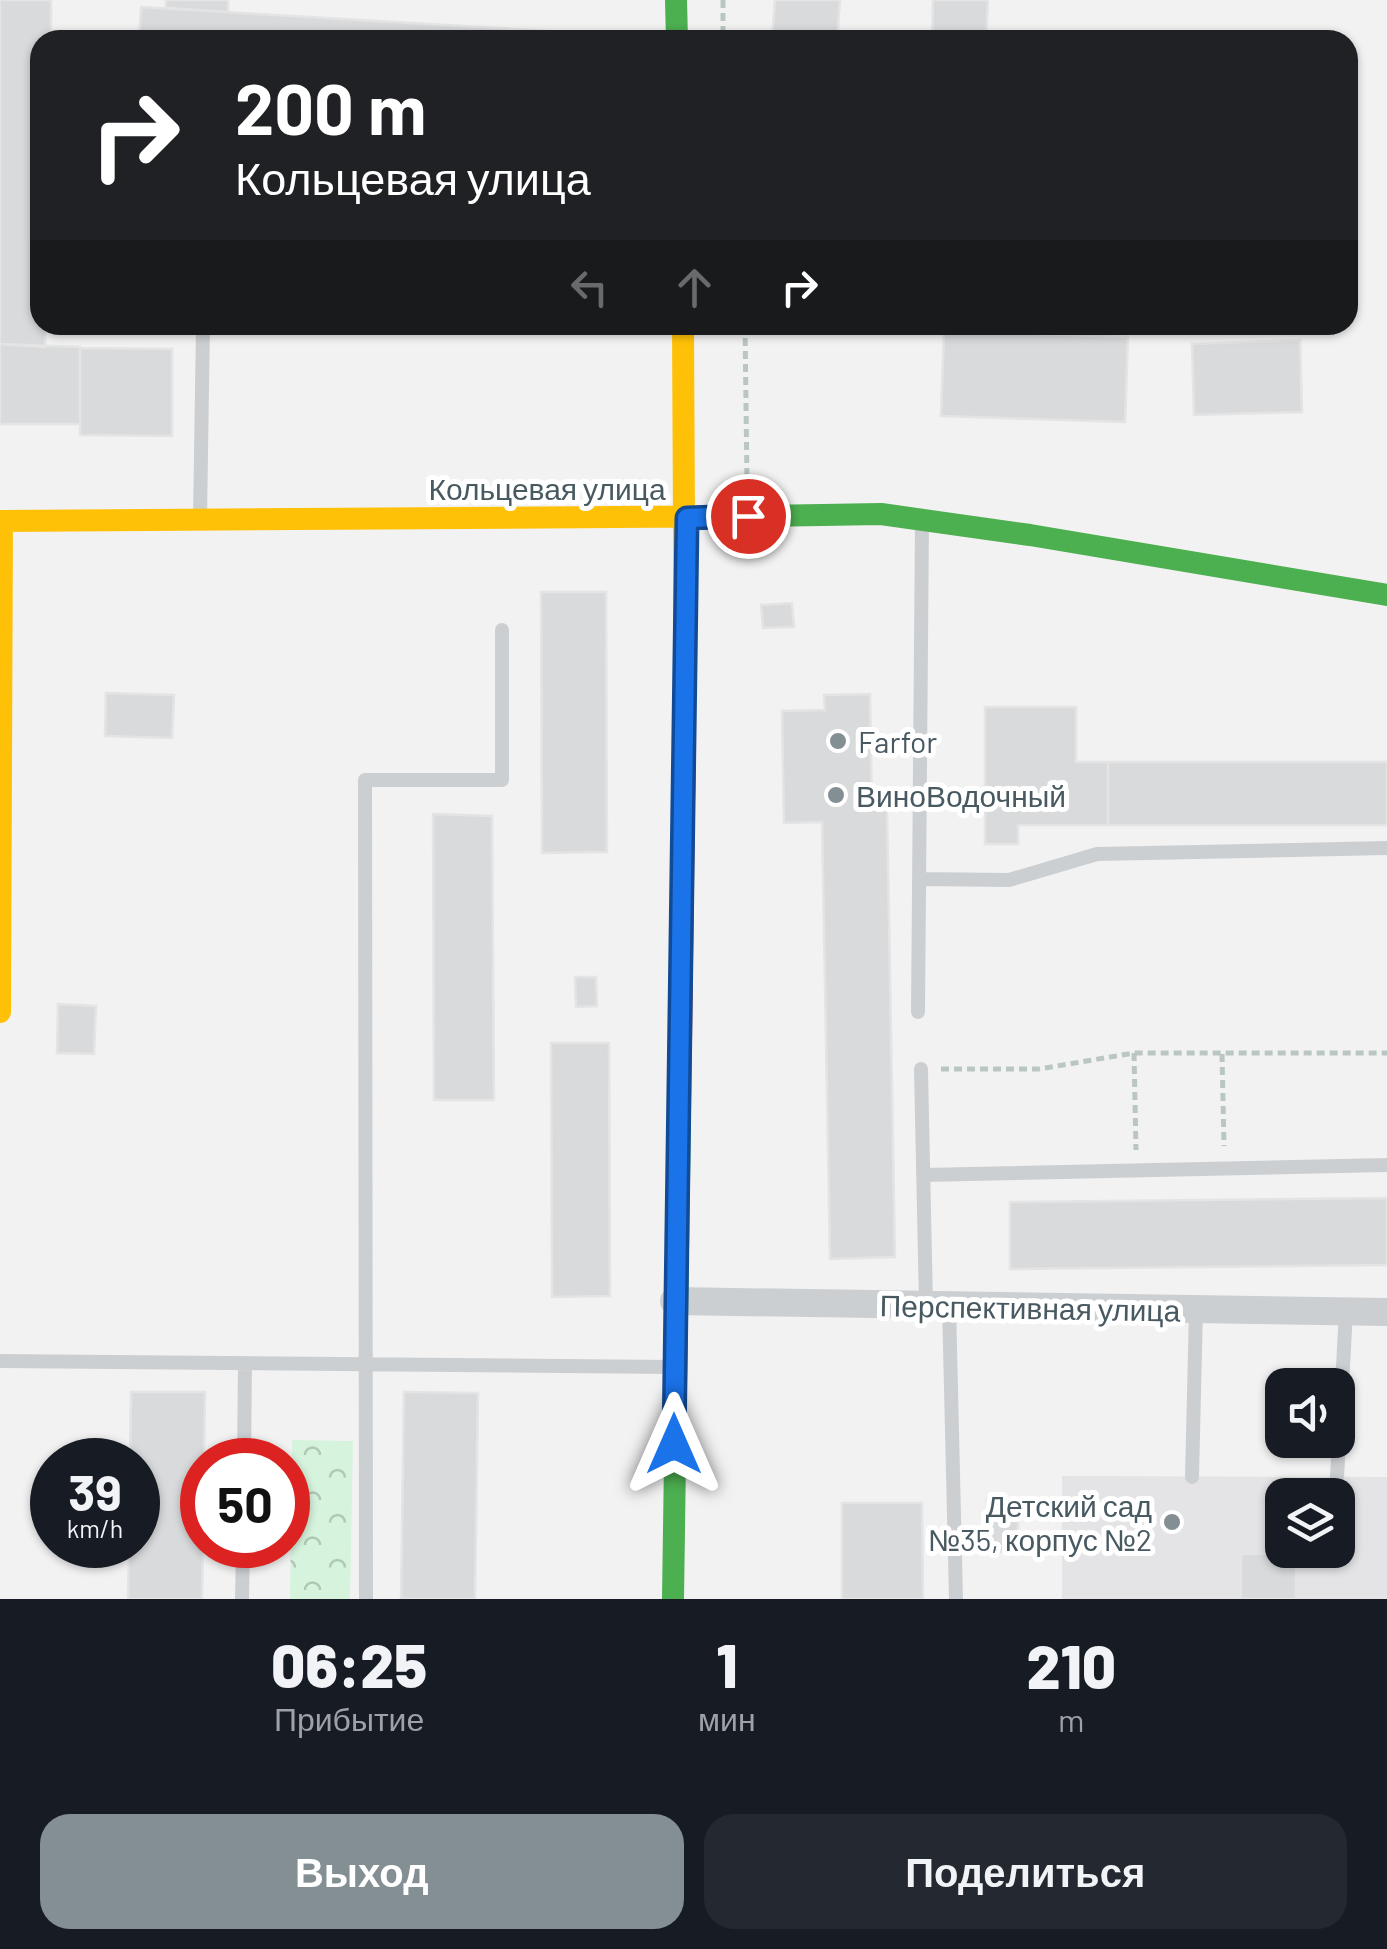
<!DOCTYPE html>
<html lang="ru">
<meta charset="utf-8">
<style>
:root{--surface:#171b24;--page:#242831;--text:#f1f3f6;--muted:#9ea1a6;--accent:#848f94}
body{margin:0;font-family:Barlow,sans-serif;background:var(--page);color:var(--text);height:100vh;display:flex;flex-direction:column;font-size:38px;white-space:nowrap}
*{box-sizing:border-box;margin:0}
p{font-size:32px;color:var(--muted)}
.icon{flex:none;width:55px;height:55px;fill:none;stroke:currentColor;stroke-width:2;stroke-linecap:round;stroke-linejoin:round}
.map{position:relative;height:1599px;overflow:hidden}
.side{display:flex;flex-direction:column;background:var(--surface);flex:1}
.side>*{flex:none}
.hud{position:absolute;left:30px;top:30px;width:1328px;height:305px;border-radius:30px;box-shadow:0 2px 8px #0004;background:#202124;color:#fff;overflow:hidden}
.fabs{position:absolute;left:1265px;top:1368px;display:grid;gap:20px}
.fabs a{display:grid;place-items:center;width:90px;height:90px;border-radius:20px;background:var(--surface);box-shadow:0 2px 8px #0004;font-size:50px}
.speed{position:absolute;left:30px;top:1438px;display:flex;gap:20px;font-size:50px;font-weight:700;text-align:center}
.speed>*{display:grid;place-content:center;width:130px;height:130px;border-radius:50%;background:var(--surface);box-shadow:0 2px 8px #0004;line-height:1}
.speed small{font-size:25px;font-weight:400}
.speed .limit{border:15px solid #d22;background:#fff;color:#111}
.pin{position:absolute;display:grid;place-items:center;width:85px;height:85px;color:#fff;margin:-42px;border:5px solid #fff;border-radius:50%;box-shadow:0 2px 10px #0007}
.me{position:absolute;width:110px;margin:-55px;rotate:0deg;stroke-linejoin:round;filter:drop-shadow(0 0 8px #0008)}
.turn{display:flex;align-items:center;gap:35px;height:210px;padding:0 40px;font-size:45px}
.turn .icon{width:130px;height:130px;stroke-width:2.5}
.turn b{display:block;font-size:70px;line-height:85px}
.lanes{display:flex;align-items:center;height:95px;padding:0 40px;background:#0003;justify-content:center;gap:50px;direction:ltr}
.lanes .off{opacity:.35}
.eta{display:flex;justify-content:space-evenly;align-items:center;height:170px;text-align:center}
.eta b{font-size:60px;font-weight:800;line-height:70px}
.cta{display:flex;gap:20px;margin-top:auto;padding:20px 40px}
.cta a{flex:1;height:115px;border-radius:30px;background:var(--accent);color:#fff;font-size:40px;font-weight:800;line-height:115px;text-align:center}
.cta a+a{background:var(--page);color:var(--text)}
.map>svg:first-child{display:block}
.education{fill:#e4e3e5;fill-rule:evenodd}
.forest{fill:url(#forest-crowns)}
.building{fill:#d9dadb;stroke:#e4e4e5;stroke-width:2.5}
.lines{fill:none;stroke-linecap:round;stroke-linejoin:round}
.path{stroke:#bac7c1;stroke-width:5;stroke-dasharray:8 5;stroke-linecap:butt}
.lane{stroke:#cccfd2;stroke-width:14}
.street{stroke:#cccfd2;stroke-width:28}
.fast{stroke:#4caf50;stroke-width:22}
.slow{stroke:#ffc107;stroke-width:22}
.jam{stroke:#c62828;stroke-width:22}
.route-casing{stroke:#114b97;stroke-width:25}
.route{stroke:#1a73e8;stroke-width:18}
.poi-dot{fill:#848f94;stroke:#fff;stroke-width:4}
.labels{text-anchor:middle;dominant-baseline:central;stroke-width:10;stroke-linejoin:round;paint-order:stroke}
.street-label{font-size:30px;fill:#485961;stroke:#fff}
.poi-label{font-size:30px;fill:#485961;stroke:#fff;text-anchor:start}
</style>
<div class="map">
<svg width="1387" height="1599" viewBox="0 0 1387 1599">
<defs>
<pattern id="forest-crowns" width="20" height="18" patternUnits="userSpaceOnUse" patternTransform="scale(2.5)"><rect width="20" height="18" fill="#d6f3dd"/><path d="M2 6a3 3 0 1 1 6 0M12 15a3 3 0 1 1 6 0" fill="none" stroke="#b0c8b7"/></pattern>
</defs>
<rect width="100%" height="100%" fill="#f3f2f2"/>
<path class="education" d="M1062,1476L1387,1477V1599H1062ZM1282,1495H1338V1550H1282Z"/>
<path class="forest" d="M292,1440L353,1441L350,1599H290Z"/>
<path class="building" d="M0,0H51V40H40V325H46L45,347L0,344Z
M166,0H228V12L166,8Z
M775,0H840L837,40H772Z
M933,0H988L986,40H932Z
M141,7L548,31V40H139Z
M944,331L1128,337L1125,422L941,416Z
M1300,340L1302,412L1194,415L1192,344Z
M0,344L80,347V424H0Z
M80,348L172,349V436L80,435Z
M541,592H606L607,852L542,853Z
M792,603L794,627L763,628L761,605Z
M106,693L174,695L172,738L105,736Z
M870,694L872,810L887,809L895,1257L830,1259L822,822L784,823L782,711L825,710L824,695Z
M985,707H1076V762H1108V825H1018V844H985Z
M1108,762H1387V825H1108Z
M433,814L492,816L494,1100H434Z
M575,977H596L597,1006L576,1007Z
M58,1004L96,1006L94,1054L57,1053Z
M551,1043H609L610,1296L552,1297Z
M1387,1198V1265L1010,1269V1202Z
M131,1392H205L202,1599H128L129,1545H138V1460H130Z
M404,1392L478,1393L475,1599H401Z
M987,1499H1018V1552H987Z
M842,1503H922L923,1599H842Z
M1241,1554H1296V1599H1241Z"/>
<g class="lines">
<path class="path" d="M723,0V40
M745,325L747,482
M1134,1053L1136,1150
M1222,1054L1224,1146
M941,1069H1039L1134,1053H1387"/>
<path class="lane" d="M200,519L203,325
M919,879L1009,880L1097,854L1387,848
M918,1012L922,522
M921,1069L926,1305
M923,1175L1387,1165
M949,1305L956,1599
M0,1361L673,1367
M244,1460L245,1363
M1192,1477L1196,1309
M1337,1477L1346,1311
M242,1599L243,1545
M366,1599L365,780H502V630"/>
<path class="street" d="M674,1301L1387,1312"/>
<path class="fast" d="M676,0L677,40
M760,516L881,514L1030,535L1387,595
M673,1599L681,1041"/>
<path class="slow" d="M683,325L685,724
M0,521L760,516
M0,1012L2,521"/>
<path class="jam" d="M681,1041L685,724"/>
</g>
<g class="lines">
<g class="route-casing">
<path id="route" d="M674,1444L687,518L748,516"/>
</g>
<use href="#route" class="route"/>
</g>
<g class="poi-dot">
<circle cx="838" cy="741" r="10"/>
<circle cx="836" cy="795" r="10"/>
<circle cx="1172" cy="1522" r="10"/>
</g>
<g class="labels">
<g class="street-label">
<text x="547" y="488">Кольцевая улица</text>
<text transform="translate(1030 1307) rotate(1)">Перспективная улица</text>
</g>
<g class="poi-label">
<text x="858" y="741">Farfor</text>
<text x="856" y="795">ВиноВодочный</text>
<text x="1152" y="1505" text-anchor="end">Детский сад<tspan x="1152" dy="34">№35, корпус №2</tspan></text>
</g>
</g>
</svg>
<div class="fabs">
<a><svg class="icon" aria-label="sound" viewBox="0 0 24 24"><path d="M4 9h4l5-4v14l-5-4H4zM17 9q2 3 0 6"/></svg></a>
<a><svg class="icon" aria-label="layers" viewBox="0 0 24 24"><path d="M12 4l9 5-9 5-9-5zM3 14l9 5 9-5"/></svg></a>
</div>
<div class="speed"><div>39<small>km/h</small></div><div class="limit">50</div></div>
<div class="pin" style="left:748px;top:516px;background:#d93025"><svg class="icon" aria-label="arrive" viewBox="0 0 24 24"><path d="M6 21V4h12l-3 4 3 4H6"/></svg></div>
<svg class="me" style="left:674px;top:1444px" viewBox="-20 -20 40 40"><path d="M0-17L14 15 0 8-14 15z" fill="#1a73e8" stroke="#fff" stroke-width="4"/></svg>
<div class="hud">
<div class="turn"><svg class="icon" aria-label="right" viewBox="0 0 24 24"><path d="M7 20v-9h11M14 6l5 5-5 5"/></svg><div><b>200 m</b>Кольцевая улица</div></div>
<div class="lanes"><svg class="icon off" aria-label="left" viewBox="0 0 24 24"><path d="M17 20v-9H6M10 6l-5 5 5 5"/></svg><svg class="icon off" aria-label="ahead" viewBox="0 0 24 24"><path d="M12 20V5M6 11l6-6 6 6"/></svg><svg class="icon" aria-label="right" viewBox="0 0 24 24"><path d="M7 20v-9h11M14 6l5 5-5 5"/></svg></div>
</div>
</div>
<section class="side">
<div class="eta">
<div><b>06:25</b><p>Прибытие</p></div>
<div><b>1</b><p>мин</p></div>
<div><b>210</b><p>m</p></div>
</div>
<div class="cta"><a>Выход</a><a>Поделиться</a></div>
</section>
